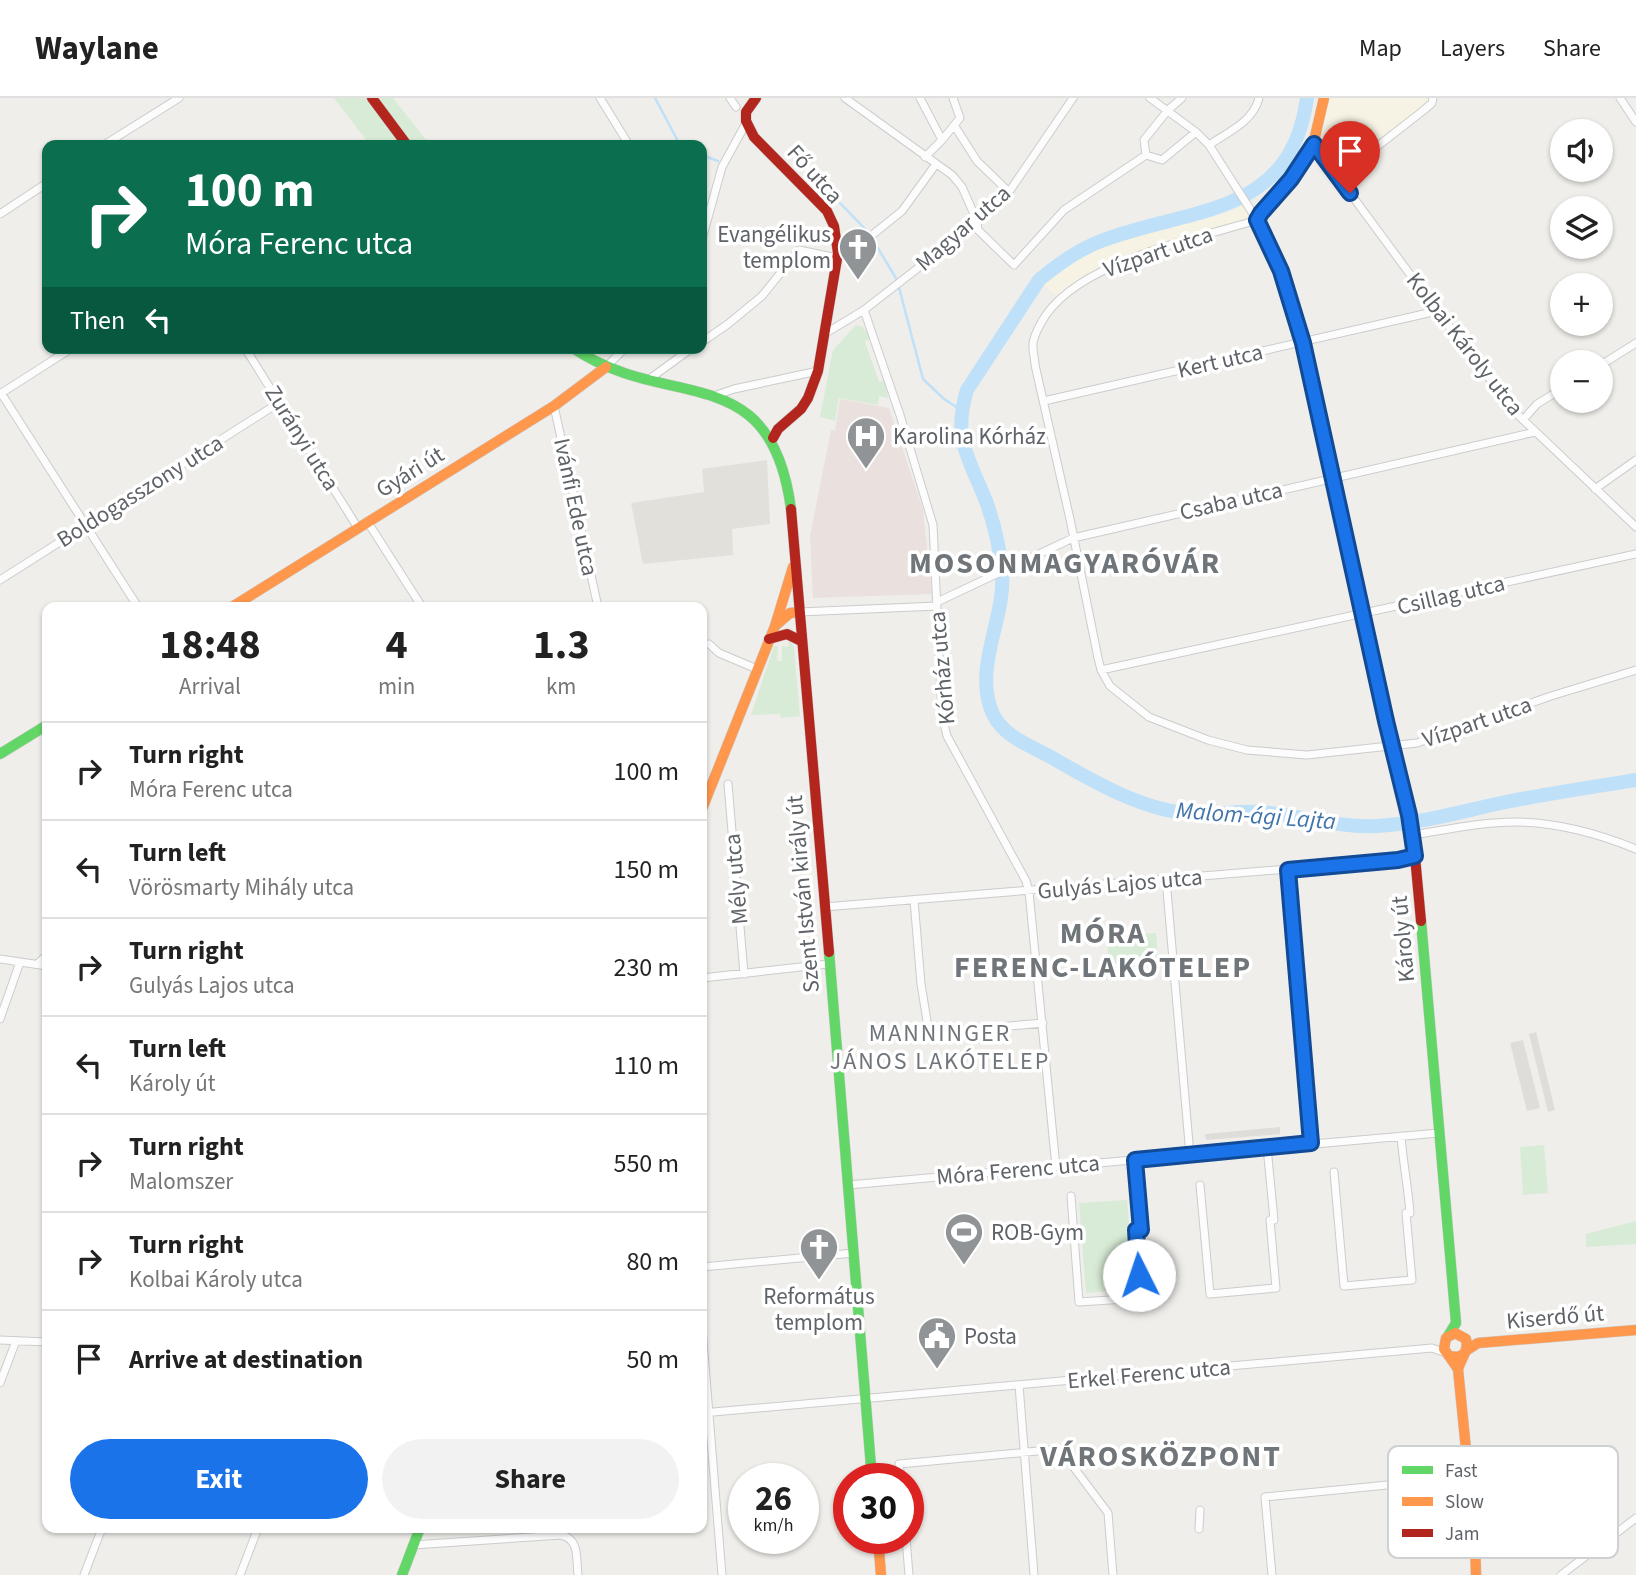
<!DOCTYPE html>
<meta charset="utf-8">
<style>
:root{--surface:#fff;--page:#f2f2f2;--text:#222;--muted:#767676;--line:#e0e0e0;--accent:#1a73e8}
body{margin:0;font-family:"Source Sans 3",sans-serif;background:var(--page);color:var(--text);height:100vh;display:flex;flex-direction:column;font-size:26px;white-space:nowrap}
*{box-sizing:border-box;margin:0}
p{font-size:23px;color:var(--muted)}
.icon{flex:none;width:38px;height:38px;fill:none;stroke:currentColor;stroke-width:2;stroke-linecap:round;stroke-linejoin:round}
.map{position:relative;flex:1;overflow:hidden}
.side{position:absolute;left:42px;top:504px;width:665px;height:931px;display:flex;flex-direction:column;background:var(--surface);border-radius:14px;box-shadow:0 2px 5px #0004}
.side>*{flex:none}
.hud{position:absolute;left:42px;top:42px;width:665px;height:214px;border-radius:14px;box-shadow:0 2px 5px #0004;background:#0b6e4f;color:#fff;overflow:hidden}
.fabs{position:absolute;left:1550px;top:21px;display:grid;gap:14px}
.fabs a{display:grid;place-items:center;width:63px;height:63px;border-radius:50%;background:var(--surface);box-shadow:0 2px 5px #0004;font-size:35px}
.speed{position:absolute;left:728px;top:1365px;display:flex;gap:14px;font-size:35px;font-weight:700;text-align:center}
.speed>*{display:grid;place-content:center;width:91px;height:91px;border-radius:50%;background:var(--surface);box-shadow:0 2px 5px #0004;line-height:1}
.speed small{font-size:18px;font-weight:400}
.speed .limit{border:10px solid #d22;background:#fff;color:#111}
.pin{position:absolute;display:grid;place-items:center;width:60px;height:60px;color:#fff;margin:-72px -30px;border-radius:50% 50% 50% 0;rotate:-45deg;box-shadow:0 0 7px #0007}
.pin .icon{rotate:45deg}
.me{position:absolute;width:77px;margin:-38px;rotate:356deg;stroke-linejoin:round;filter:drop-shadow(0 0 5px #0008)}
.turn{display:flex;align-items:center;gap:24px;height:147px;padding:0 28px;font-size:32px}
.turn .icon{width:91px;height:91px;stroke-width:2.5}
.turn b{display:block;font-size:49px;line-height:60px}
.then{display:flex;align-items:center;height:66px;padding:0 28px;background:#0003;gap:14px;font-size:26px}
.eta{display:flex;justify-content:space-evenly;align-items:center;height:119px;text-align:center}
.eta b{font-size:42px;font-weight:700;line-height:49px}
.cta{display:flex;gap:14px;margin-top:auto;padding:14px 28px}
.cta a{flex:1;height:80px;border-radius:42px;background:var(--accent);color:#fff;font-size:28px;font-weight:700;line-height:80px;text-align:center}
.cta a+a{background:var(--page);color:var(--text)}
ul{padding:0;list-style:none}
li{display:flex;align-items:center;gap:21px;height:98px;padding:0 28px;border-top:2px solid var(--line)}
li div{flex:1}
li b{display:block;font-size:26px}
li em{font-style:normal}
header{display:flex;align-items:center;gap:42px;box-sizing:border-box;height:98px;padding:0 35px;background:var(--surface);border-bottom:2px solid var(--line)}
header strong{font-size:33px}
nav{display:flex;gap:38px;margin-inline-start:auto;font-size:24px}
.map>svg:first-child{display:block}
.commercial{fill:#f7f3e4}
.industrial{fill:#dfddda}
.education{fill:#e2e0da}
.medical{fill:#eae0de}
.green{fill:#d8ebd6}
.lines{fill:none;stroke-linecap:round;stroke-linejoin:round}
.stream{stroke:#bfe0f9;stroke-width:2.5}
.river{stroke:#bfe0f9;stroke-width:14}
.street-casing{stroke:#cbcccc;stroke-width:9}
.fast-casing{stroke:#cacacb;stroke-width:11}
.slow-casing{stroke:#cacacb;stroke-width:11}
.jam-casing{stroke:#cacacb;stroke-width:11}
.street{stroke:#fdfcfc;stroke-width:7}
.fast{stroke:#63d668;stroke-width:10}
.slow{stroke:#ff974d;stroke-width:10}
.jam{stroke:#b3261e;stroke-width:10}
.route-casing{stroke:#114b97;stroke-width:18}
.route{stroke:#1a73e8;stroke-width:12}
.labels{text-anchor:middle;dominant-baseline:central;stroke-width:7;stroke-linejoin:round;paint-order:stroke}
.street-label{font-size:23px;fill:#5f6368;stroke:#fff}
.poi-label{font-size:23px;fill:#5f6368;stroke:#fff;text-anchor:start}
.water-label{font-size:24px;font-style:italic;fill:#4174aa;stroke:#fff}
.neighbourhood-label{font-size:24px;letter-spacing:2px;fill:#70757a;stroke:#fff}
.district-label{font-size:30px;font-weight:bold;letter-spacing:2px;fill:#70757a;stroke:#fff}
.key{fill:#fff;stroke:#cfd0d2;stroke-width:2}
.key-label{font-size:19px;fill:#5f6368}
</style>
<header>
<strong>Waylane</strong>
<nav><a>Map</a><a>Layers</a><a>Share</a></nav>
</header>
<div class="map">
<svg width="1636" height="1477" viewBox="0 0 1636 1477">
<rect width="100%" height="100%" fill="#efeeea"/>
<path class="commercial" d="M1324,0H1433L1432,5L1338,79L1314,46Z
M1244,108L1250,120L1112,163L1084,179L1058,199L1043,185L1095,149L1151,132L1223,116Z"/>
<path class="industrial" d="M1536,934L1555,1012L1548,1014L1529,936Z
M1523,942L1540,1010L1527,1013L1510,945Z
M1280,1029V1036L1206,1042L1205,1036Z"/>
<path class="education" d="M767,362L770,426L732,431L733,457L643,466L631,405L704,394L702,371Z"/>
<path class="medical" d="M840,301L889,310L923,412L932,496L813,500L810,438L831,332H835Z"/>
<path class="green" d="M334,0H393L430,47H370Z
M856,227L863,229L870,240L865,244L879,284L885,283L888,300L879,298L878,307L839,300L835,323L820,319L833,252Z
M788,540L794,549L800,618L781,620L780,616L751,617L774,548H778L777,563H782V548L789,549Z
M1156,835L1158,862L1109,866L1107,839Z
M1544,1047L1548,1095L1523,1097L1520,1049Z
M1127,1102L1134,1191L1086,1195L1079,1105Z
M1636,1123V1146L1586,1149V1136Z"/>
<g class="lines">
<path class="stream" d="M655,0L680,47
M702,57L718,63
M840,105L869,135L897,182L923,281L944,301L961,312"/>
<path class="river" d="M1307,0C1291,120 1190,109 1101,143C1077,152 1058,166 1039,182L967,292C952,341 969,360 986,403C994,425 1000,451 1002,475C1006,520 972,571 993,616C1004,640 1034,649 1056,662C1098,686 1143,712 1192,716C1215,718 1238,712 1261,714C1299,717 1338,730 1376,728C1418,726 1459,714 1501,705C1545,696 1591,689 1636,682"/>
<g class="street-casing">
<path id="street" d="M600,0L629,47
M730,0L736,9
M845,0L952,77L962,89L977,123L978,132L1014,167L1064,112L1146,57L1162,62L1196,34
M920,0L942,42
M1150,0L1196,34L1209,47L1257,122C1196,141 1073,164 1041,225C1037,232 1032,242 1033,250C1033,256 1035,261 1035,267L1070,421L1098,560L1101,572L1110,588L1149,619L1208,642L1247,652L1307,657L1417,645L1551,598L1636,572
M1620,0L1636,24
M954,27L977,63L1009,94
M1314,46L1437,213L1518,317L1636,429
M104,47L179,0
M1209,47C1228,34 1253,24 1259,0
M1146,57L1144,42L1168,12L1182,0
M925,59L942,42L960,20L953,0
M1338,79L1424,12L1432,5L1433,0
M0,116L47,85
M702,141L722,69L745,27
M864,212L900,317L933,427L942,618L947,638L1026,783L1029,794L1056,1069
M826,235L864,212L981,121L1009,94L1073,0
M702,244L728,226L762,198L799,152L837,160L846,158L902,113L936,66
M245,250L358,430
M1601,267L1636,245
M606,269L625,250
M648,282L692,250
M1,295L138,509
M0,296L72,250
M714,298L734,291L818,273
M1044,303L1437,213
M554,308L598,509
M1523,322L1537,306L1563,290
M1595,391L1636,362
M367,423L422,509
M0,482L280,304
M937,504L1073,440L1535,334
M799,514L937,508
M709,546L719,555L757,571
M1101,572L1636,456
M728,686L744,876
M1413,737C1446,732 1481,724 1515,724C1557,724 1597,735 1636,751
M1288,772L1311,1045
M1166,781L1190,1057
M914,802L921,886L929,935L1043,925
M824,809L1398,762L1415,758
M0,861L47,868
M37,866L47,857
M702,880L828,866
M0,921L20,864
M1334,1074L1344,1188L1412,1182L1406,1115H1410C1408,1088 1403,1065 1401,1038
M848,1087L1439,1035
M1200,1087L1210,1196L1276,1190L1270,1122H1274L1267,1049
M1071,1098L1079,1204L1141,1200L1136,1132H1141L1135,1062
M702,1169L854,1155
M702,1230L722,1477
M0,1242L47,1244
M0,1285L16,1243
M1019,1287L1034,1477
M702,1315L1432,1250L1446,1255
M901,1381L899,1366L1060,1351L1108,1415L1113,1477
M1199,1431L1200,1412
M906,1440L909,1477
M413,1447L561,1437C580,1441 576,1461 578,1477
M84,1477L102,1430
M240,1477L258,1430
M1272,1477L1265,1399L1469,1379
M1561,1477L1636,1420"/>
</g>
<g class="fast-casing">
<path id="fast" d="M573,250C669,315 771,258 791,411
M0,656L47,627
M1421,823L1456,1225L1448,1238
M829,854L872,1381
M402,1477L420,1430"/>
</g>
<g class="slow-casing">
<path id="slow" d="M1324,0L1312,51L1257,122L1281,173L1303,245L1349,449
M232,509L554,308L606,269
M775,528L793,469
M702,711L775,528L790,515L799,514
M1467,1252L1478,1245L1636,1232
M1449,1258L1458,1271L1475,1442L1476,1477
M1458,1271C1461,1261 1469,1252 1466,1241L1455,1235L1446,1240L1444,1251L1449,1258L1458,1259L1465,1255
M878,1440L881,1477"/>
</g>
<g class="jam-casing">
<path id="jam" d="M372,0L407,47
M756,0L746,14V23L754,39L827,113L834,128L838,155L818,273L808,300L801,311L778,331L773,340
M791,411L829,854
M1349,449L1413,737L1421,823
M769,541L787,536L801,543"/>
</g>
<use href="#street" class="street"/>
<use href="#fast" class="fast"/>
<use href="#slow" class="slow"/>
<use href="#jam" class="jam"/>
</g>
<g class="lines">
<g class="route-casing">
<path id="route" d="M1139,1177L1136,1132H1141L1135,1062L1311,1045L1288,772L1398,762L1415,758L1409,717L1386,623L1303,245L1281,173L1257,122L1261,115L1291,81L1314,46L1350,95"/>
</g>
<use href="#route" class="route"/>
</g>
<defs>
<g id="church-pin" transform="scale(2.0125)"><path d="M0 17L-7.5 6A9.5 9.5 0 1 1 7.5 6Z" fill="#919496" stroke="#fff"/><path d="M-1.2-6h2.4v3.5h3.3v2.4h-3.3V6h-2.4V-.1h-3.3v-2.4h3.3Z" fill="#fff"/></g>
<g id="hospital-pin" transform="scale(2.0125)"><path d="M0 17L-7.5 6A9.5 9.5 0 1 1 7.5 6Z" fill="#919496" stroke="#fff"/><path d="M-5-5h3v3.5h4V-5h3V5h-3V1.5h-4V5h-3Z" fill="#fff"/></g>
<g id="stadium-pin" transform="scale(2.0125)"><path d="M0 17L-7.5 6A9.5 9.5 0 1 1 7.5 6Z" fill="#919496" stroke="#fff"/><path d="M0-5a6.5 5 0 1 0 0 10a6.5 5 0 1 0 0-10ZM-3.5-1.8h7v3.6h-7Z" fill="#fff"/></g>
<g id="civic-pin" transform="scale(2.0125)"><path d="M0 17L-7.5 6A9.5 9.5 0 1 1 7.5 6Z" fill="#919496" stroke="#fff"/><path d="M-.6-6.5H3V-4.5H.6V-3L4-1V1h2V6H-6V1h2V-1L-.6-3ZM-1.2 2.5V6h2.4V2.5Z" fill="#fff"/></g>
</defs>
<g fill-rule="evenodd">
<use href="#church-pin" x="858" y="149"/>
<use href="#hospital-pin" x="866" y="338"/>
<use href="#stadium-pin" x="964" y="1134"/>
<use href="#church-pin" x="819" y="1149"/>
<use href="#civic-pin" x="937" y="1238"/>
</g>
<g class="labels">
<g class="street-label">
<text transform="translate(815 76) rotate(48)">Fő utca</text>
<text transform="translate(963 130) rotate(-41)">Magyar utca</text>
<text transform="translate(1158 154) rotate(-19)">Vízpart utca</text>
<text transform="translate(1465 246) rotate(52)">Kolbai Károly utca</text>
<text transform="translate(1220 263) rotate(-13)">Kert utca</text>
<text transform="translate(302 340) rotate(58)">Zurányi utca</text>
<text transform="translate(410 374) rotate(-32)">Gyári út</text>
<text transform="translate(140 393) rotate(-32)">Boldogasszony utca</text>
<text transform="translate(1231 403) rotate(-13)">Csaba utca</text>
<text transform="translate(576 409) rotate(78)">Ivánfi Ede utca</text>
<text transform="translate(1451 497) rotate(-13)">Csillag utca</text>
<text transform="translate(942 570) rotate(-95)">Kórház utca</text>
<text transform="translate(1477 624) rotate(-19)">Vízpart utca</text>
<text transform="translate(736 781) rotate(-95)">Mély utca</text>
<text transform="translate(1120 786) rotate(-5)">Gulyás Lajos utca</text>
<text transform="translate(803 796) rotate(-95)">Szent István király út</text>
<text transform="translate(1403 841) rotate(-95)">Károly út</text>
<text transform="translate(1018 1072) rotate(-5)">Móra Ferenc utca</text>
<text transform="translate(1555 1219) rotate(-5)">Kiserdő út</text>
<text transform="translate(1149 1276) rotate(-5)">Erkel Ferenc utca</text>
</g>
<g class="poi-label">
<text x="831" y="136" text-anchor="end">Evangélikus<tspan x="831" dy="26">templom</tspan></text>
<text x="893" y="338">Karolina Kórház</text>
<text x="991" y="1134">ROB-Gym</text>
<text x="819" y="1198" text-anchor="middle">Református<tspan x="819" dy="26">templom</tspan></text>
<text x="964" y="1238">Posta</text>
</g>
<g class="water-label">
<text transform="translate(1256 718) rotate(4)">Malom-ági Lajta</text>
</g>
<g class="neighbourhood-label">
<text x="940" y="935">MANNINGER<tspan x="940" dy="28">JÁNOS LAKÓTELEP</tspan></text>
</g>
<g class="district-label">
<text x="1065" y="465">MOSONMAGYARÓVÁR</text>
<text x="1103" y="835">MÓRA<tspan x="1103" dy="34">FERENC-LAKÓTELEP</tspan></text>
<text x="1161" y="1358">VÁROSKÖZPONT</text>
</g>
</g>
<rect x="1388" y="1348" width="230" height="112" rx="10" class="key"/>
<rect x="1402" y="1368" width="31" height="8" fill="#63d668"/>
<rect x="1402" y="1399" width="31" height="9" fill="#ff974d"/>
<rect x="1402" y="1431" width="31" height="8" fill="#b3261e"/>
<g class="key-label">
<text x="1445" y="1379">Fast</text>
<text x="1445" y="1410">Slow</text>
<text x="1445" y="1442">Jam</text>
</g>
</svg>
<div class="fabs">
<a><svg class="icon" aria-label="sound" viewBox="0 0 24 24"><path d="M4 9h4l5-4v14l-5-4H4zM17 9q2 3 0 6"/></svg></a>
<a><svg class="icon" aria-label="layers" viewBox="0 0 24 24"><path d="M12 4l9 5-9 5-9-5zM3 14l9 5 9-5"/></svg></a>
<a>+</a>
<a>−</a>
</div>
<div class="speed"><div>26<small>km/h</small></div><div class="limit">30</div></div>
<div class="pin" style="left:1350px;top:95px;background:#d93025"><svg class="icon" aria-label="arrive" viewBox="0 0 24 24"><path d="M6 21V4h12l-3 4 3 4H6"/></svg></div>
<svg class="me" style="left:1139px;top:1177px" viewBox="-20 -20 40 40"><circle r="19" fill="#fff"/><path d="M0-13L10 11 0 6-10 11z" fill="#1a73e8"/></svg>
<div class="hud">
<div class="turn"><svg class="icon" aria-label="right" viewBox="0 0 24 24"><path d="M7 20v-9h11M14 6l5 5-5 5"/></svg><div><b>100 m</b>Móra Ferenc utca</div></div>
<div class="then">Then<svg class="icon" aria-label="left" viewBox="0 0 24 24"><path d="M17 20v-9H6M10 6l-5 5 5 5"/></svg></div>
</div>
<section class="side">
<div class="eta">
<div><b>18:48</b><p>Arrival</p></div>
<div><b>4</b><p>min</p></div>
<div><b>1.3</b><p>km</p></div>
</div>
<ul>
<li><svg class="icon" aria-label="right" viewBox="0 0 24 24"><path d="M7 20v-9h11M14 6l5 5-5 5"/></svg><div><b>Turn right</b><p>Móra Ferenc utca</p></div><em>100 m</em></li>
<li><svg class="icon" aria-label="left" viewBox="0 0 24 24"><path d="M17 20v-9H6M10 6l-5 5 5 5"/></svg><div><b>Turn left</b><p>Vörösmarty Mihály utca</p></div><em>150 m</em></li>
<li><svg class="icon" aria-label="right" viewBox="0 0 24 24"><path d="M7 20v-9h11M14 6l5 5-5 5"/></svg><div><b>Turn right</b><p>Gulyás Lajos utca</p></div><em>230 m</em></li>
<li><svg class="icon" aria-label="left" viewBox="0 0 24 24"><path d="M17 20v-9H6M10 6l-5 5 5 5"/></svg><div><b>Turn left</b><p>Károly út</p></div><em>110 m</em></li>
<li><svg class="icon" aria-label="right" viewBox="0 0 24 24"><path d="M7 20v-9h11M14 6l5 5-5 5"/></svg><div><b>Turn right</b><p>Malomszer</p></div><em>550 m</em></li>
<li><svg class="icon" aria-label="right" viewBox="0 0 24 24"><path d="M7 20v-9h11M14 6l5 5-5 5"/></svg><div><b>Turn right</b><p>Kolbai Károly utca</p></div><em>80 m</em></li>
<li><svg class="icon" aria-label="arrive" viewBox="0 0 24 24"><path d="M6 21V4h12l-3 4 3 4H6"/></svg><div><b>Arrive at destination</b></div><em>50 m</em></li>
</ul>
<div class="cta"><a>Exit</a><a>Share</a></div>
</section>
</div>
